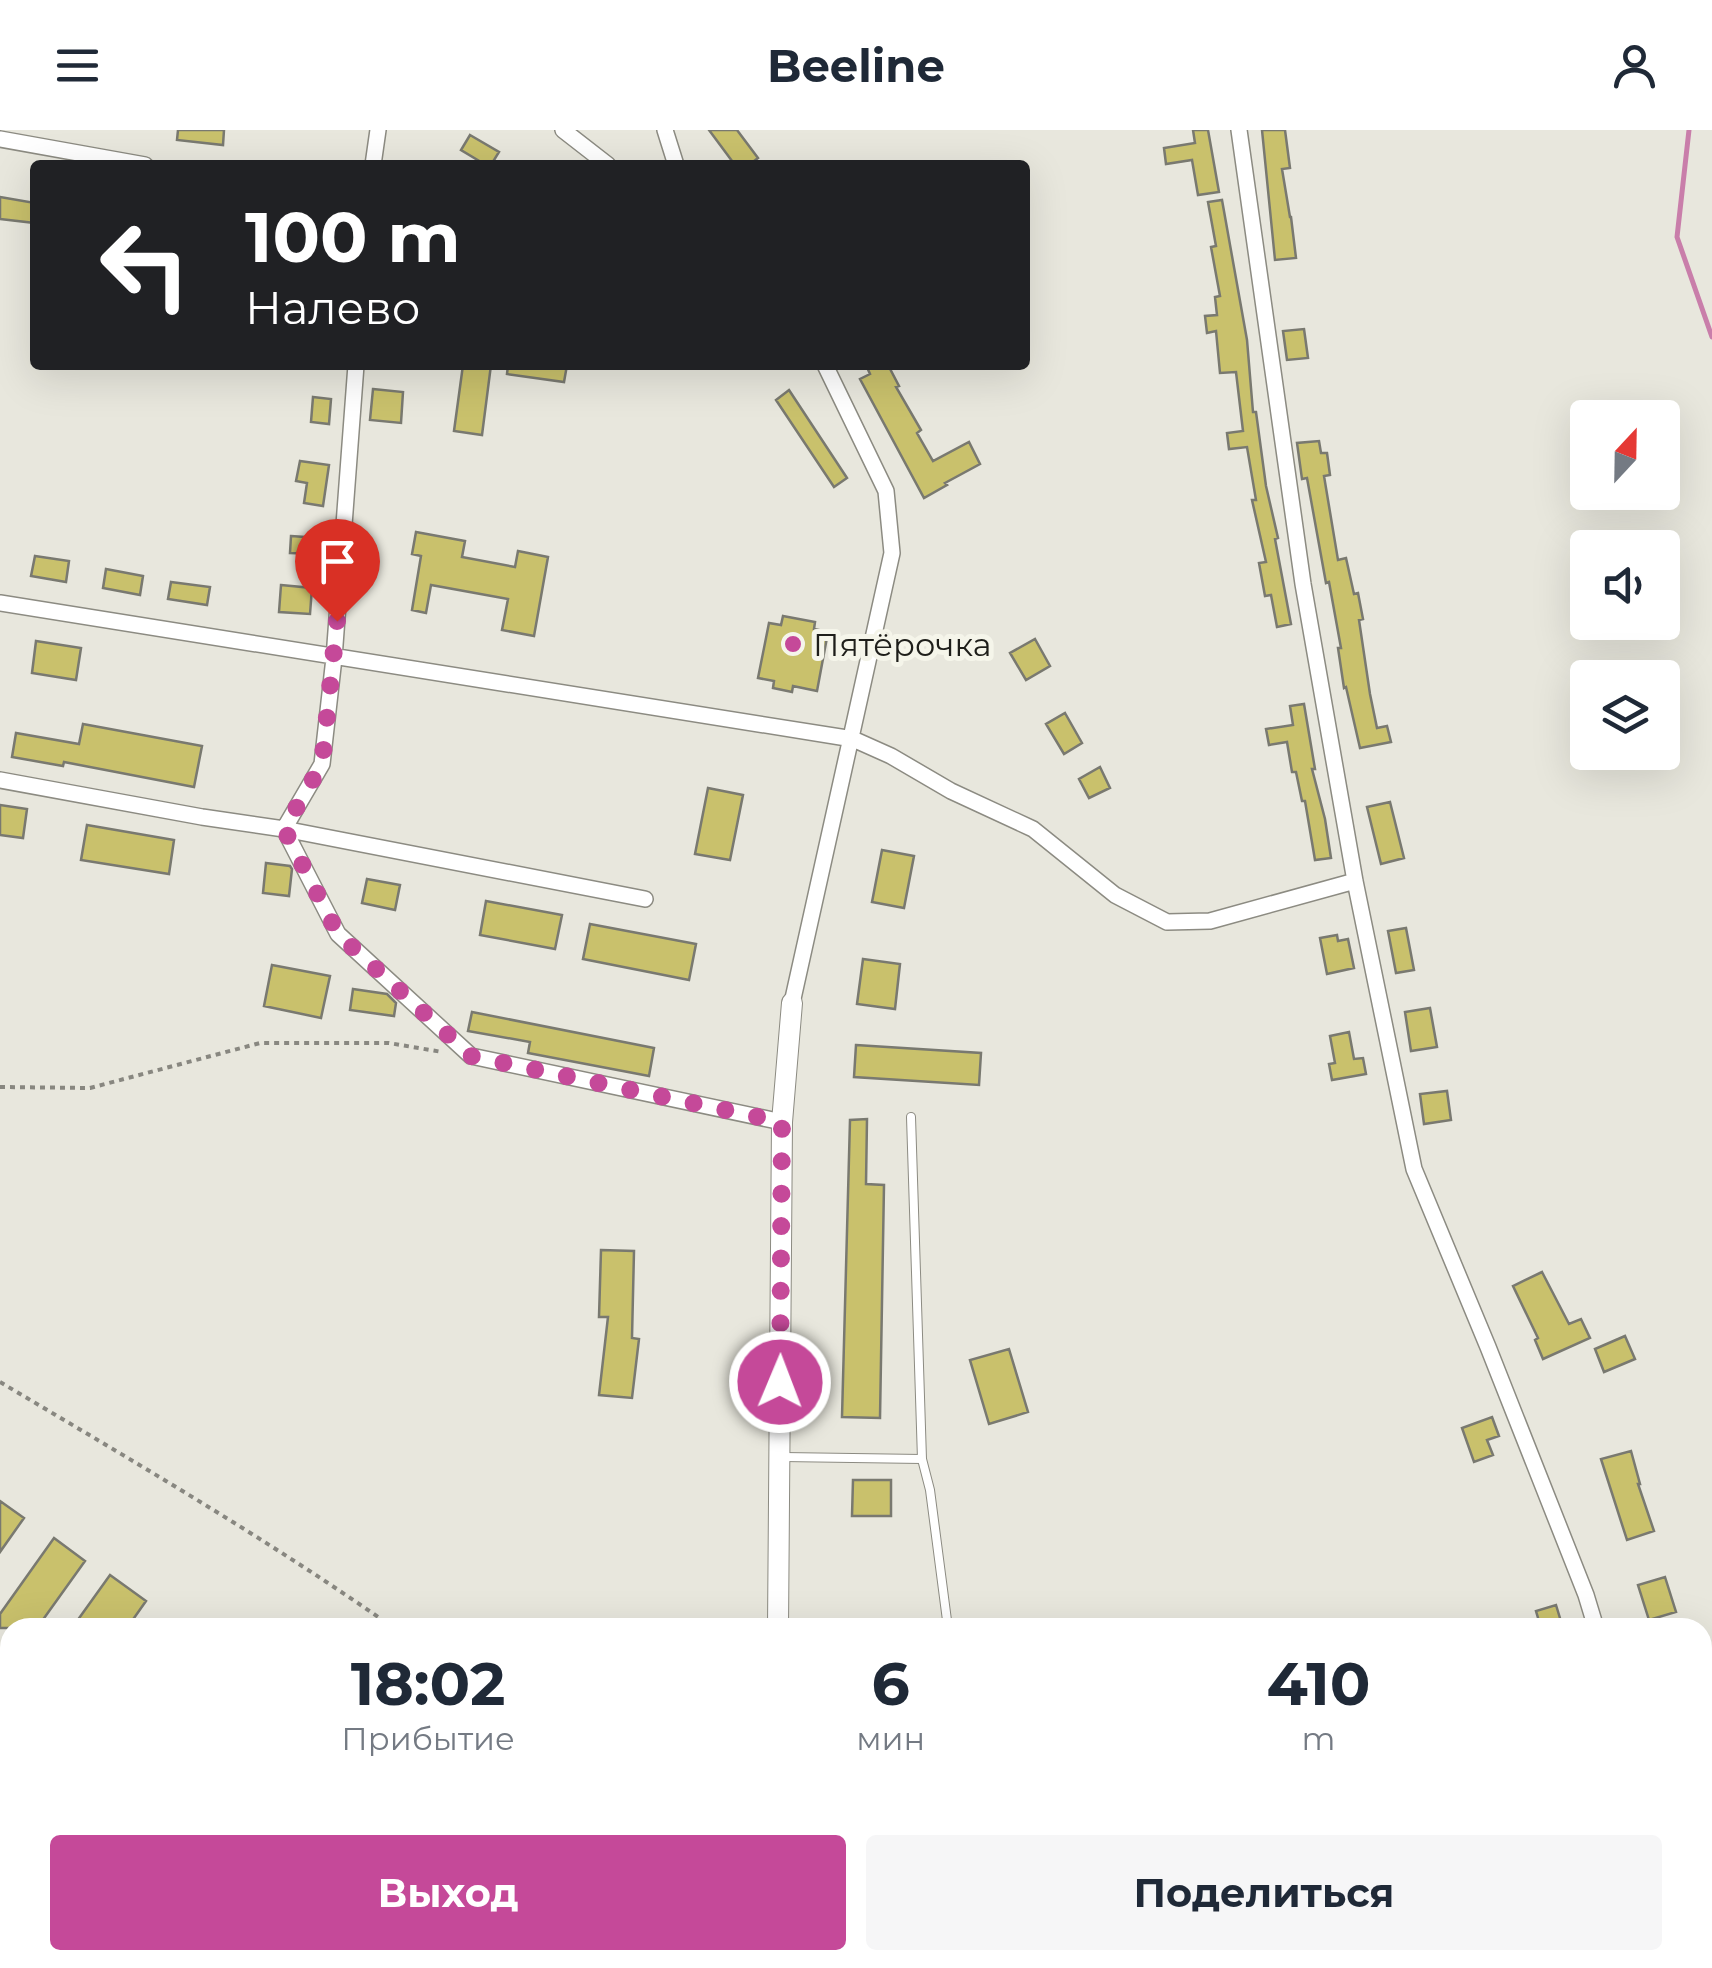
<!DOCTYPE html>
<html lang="ru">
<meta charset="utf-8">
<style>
:root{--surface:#fff;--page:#f6f6f7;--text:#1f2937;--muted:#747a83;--accent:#c54999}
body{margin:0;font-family:Montserrat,sans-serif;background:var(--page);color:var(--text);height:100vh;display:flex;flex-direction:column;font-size:38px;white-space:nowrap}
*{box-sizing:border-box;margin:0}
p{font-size:32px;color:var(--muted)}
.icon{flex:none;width:55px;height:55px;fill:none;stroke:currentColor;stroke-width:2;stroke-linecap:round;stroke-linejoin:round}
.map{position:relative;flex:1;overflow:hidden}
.panel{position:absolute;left:0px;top:1488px;width:1712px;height:352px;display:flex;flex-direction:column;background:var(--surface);border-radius:30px 30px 0 0;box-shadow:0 10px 40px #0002}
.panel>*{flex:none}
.guide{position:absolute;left:30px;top:30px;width:1000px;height:210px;border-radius:10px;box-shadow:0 10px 40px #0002;background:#202124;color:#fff;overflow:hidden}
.needle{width:65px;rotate:22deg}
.buttons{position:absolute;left:1570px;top:270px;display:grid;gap:20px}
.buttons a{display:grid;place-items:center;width:110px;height:110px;border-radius:10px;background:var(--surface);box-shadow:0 10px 40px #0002;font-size:50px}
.pin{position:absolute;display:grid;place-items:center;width:85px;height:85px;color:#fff;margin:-102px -42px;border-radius:50% 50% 50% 0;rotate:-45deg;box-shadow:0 0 10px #0007}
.pin .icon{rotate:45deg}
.me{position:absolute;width:110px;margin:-55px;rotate:1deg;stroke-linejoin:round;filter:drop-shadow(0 0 8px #0008)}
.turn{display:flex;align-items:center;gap:35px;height:210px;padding:0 50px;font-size:45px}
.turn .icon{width:130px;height:130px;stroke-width:2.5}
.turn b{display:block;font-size:70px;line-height:85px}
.eta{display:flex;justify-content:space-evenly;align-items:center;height:170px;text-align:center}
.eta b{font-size:60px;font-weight:700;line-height:70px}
.button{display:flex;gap:20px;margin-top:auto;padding:20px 50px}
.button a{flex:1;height:115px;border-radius:10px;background:var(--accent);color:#fff;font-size:40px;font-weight:700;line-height:115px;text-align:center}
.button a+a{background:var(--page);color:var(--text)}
header{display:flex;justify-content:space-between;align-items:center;height:130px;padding:0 50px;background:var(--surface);font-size:45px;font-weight:700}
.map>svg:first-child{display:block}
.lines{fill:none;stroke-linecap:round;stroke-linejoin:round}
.stream{stroke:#c97eaa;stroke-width:5}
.building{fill:#c9c16c;stroke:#797970;stroke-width:2.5}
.service-casing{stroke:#8c8b82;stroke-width:10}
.minor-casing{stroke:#8c8b82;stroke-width:18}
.tertiary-casing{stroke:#8c8b82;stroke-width:22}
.path{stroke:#888780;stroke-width:4;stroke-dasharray:5 5;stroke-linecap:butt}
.service{stroke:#fff;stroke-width:8}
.minor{stroke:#fff;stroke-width:15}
.tertiary{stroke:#fff;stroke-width:20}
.route{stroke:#c54999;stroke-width:18;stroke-dasharray:0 32.4}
.poi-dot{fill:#c54999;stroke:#f5f5ea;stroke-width:4}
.labels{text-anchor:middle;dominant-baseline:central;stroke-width:10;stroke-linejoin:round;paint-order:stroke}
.poi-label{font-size:32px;fill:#1e1e1a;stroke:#f5f5ea;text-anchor:start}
</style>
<header><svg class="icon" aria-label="menu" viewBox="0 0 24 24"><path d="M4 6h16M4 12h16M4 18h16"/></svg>Beeline<svg class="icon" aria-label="person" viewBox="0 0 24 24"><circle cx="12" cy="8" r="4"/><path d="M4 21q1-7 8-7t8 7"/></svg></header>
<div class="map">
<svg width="1712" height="1838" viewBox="0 0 1712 1838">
<rect width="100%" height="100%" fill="#e8e7dd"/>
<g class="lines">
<path class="stream" d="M1689,0L1677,107L1712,207"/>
</g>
<path class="building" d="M178,0H224L223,15L177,10Z
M709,0H737L758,28L749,35H735Z
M1193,0H1208L1219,62L1198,65L1192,30L1166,34L1164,18L1195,13Z
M1262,0H1285L1290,38L1282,39L1290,87H1291L1296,128L1275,130Z
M470,5L499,22L491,35H486L461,20Z
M0,67L35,73V93L0,89Z
M1222,70L1247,210L1253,282H1256L1266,356L1278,408L1275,409L1291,494L1277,497L1271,465L1265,466L1259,433L1266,432L1252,370H1256L1247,317L1229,319L1227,303L1243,301L1236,242L1220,243L1216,201L1207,203L1205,186L1217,185L1215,167L1220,166L1211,117L1216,116L1208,72Z
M1304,199L1308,228L1287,230L1283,201Z
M463,235H491L482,305L454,301Z
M508,235H567L564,252L507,244Z
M866,235H888L899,256L896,257L921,300L917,303L933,331L969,312L980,334L945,353L947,355L924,368L860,249L870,244Z
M373,259L403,262L401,293L370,290Z
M789,260L847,348L834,357L776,270Z
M313,267L331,269L329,294L311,292Z
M1319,311L1321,323H1327L1330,345L1324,346L1338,430L1346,428L1354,464L1358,463L1363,489L1359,490L1370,564L1377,598L1387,596L1391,612L1360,618L1346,557L1344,558L1338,518H1341L1329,452L1326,453L1307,348L1302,349L1297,313Z
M300,331L329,335L323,376L304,373L307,353L296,351Z
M416,402L465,411L462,427L515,437L518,421L548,427L534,506L502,500L508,469L431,455L426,483L412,480L421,426L412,424Z
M291,406L319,408L318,424L290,423Z
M35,426L69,431L66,452L31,446Z
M106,439L143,446L140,465L103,458Z
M171,452L210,457L207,475L168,469Z
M281,455L312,458L310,484L279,482Z
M783,486L815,492L814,499L828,502L817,561L793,556L792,562L773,558L774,551L758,548L769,493L781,495Z
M1035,509L1050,536L1026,550L1010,523Z
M36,511L81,518L76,550L32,543Z
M1304,574L1315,639H1312L1325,689L1331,728L1315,730L1305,671H1302L1296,642H1292L1287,612L1269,615L1266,599L1293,595L1290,576Z
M1065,583L1082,613L1064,624L1046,594Z
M83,594L202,616L194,657L64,632L63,636L12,627L16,603L79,614Z
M1100,637L1110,658L1089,668L1079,649Z
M708,658L743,665L730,730L695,724Z
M1390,672L1404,728L1381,734L1367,677Z
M0,675L27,679L23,708L0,705Z
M87,695L174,710L169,744L81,730Z
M882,720L914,726L904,778L872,772Z
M266,733L290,736L292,739L289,766L263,763Z
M367,749L400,755L395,780L362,773Z
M486,771L562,785L555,819L480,805Z
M590,794L696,814L689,850L583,829Z
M1406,798L1414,840L1396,843L1388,801Z
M1337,805L1338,811L1348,809L1354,838L1327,844L1320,808Z
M863,829L900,834L895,879L857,874Z
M272,835L330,846L321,888L264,876Z
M353,859L387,864L396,873L394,886L350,880Z
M1430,878L1437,917L1411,921L1405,882Z
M472,882L654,918L649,946L528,923L530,912L468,901Z
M1349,902L1354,929L1363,928L1366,944L1332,950L1329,934L1335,933L1330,906Z
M856,915L981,923L979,955L854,947Z
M1447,961L1451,990L1424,994L1420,964Z
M867,989L866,1054L884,1055L880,1288L842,1287L850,990Z
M601,1120L634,1121L632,1208L639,1209L632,1268L599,1265L608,1187H599Z
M1542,1142L1569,1194L1581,1189L1590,1208L1543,1229L1535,1210L1538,1208L1513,1156Z
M1625,1206L1635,1229L1604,1242L1595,1219Z
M1009,1219L1028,1282L989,1294L970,1230Z
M1492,1287L1499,1306L1487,1310L1493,1325L1474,1332L1462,1298Z
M1631,1321L1640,1354H1638L1654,1401L1627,1410L1601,1329Z
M853,1350H891V1386H852Z
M0,1371L24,1388L0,1422Z
M54,1408L85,1431L37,1498H0V1484Z
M110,1445L146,1471L127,1498H72Z
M1665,1447L1676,1482L1649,1490L1638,1455Z
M1556,1475L1563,1498H1541L1536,1481Z"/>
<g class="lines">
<g class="service-casing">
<path id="service" d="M911,987L922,1329
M783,1327L922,1329L930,1360L948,1498
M0,1682L10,1689
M217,1830L229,1838
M840,1838L849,1830"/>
</g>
<g class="minor-casing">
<path id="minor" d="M563,0L608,35
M665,0L676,35
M1239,0L1303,454L1355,751L1414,1039L1488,1217L1586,1465L1596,1498
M0,9L145,35
M373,35L378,0
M356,235L334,528L322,634L284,699L338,804L471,926L782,992
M0,473L853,609L891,626L951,661L1033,699L1115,765L1167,792L1210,791L1355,751
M0,650L202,687L284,699L645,769
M792,873L892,423L886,361L825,235
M1702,1759L1712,1756
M1461,1838L1485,1830"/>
</g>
<g class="tertiary-casing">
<path id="tertiary" d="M778,1498L782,992L792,873
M783,1830V1838"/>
</g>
<path class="path" d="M0,957L90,958L260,913H389L442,922
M0,1252C133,1331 267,1409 394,1498"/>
<use href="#service" class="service"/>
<use href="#minor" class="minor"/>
<use href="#tertiary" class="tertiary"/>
</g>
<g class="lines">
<path class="route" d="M337,491L322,634L284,699L338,804L471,926L782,992L780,1252"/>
</g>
<circle class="poi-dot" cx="793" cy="514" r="10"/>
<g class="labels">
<g class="poi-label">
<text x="813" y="514">Пятёрочка</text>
</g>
</g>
</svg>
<div class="buttons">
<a><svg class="needle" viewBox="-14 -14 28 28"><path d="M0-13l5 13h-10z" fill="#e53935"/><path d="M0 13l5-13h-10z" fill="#747a83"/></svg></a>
<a><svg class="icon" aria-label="sound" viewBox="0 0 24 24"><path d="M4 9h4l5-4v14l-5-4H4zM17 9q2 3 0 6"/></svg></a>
<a><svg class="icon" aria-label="layers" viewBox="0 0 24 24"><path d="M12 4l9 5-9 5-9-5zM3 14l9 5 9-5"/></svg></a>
</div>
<div class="pin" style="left:337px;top:491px;background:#d93025"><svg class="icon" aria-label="arrive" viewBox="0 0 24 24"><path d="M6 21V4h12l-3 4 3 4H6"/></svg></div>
<svg class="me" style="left:780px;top:1252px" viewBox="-20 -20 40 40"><circle r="17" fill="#c54999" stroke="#fff" stroke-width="3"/><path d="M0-11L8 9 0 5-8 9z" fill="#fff"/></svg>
<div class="guide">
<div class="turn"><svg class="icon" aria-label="left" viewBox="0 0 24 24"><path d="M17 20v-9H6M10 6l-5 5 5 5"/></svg><div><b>100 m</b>Налево</div></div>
</div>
<section class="panel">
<div class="eta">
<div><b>18:02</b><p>Прибытие</p></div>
<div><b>6</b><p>мин</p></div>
<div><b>410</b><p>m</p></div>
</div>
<div class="button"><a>Выход</a><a>Поделиться</a></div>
</section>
</div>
